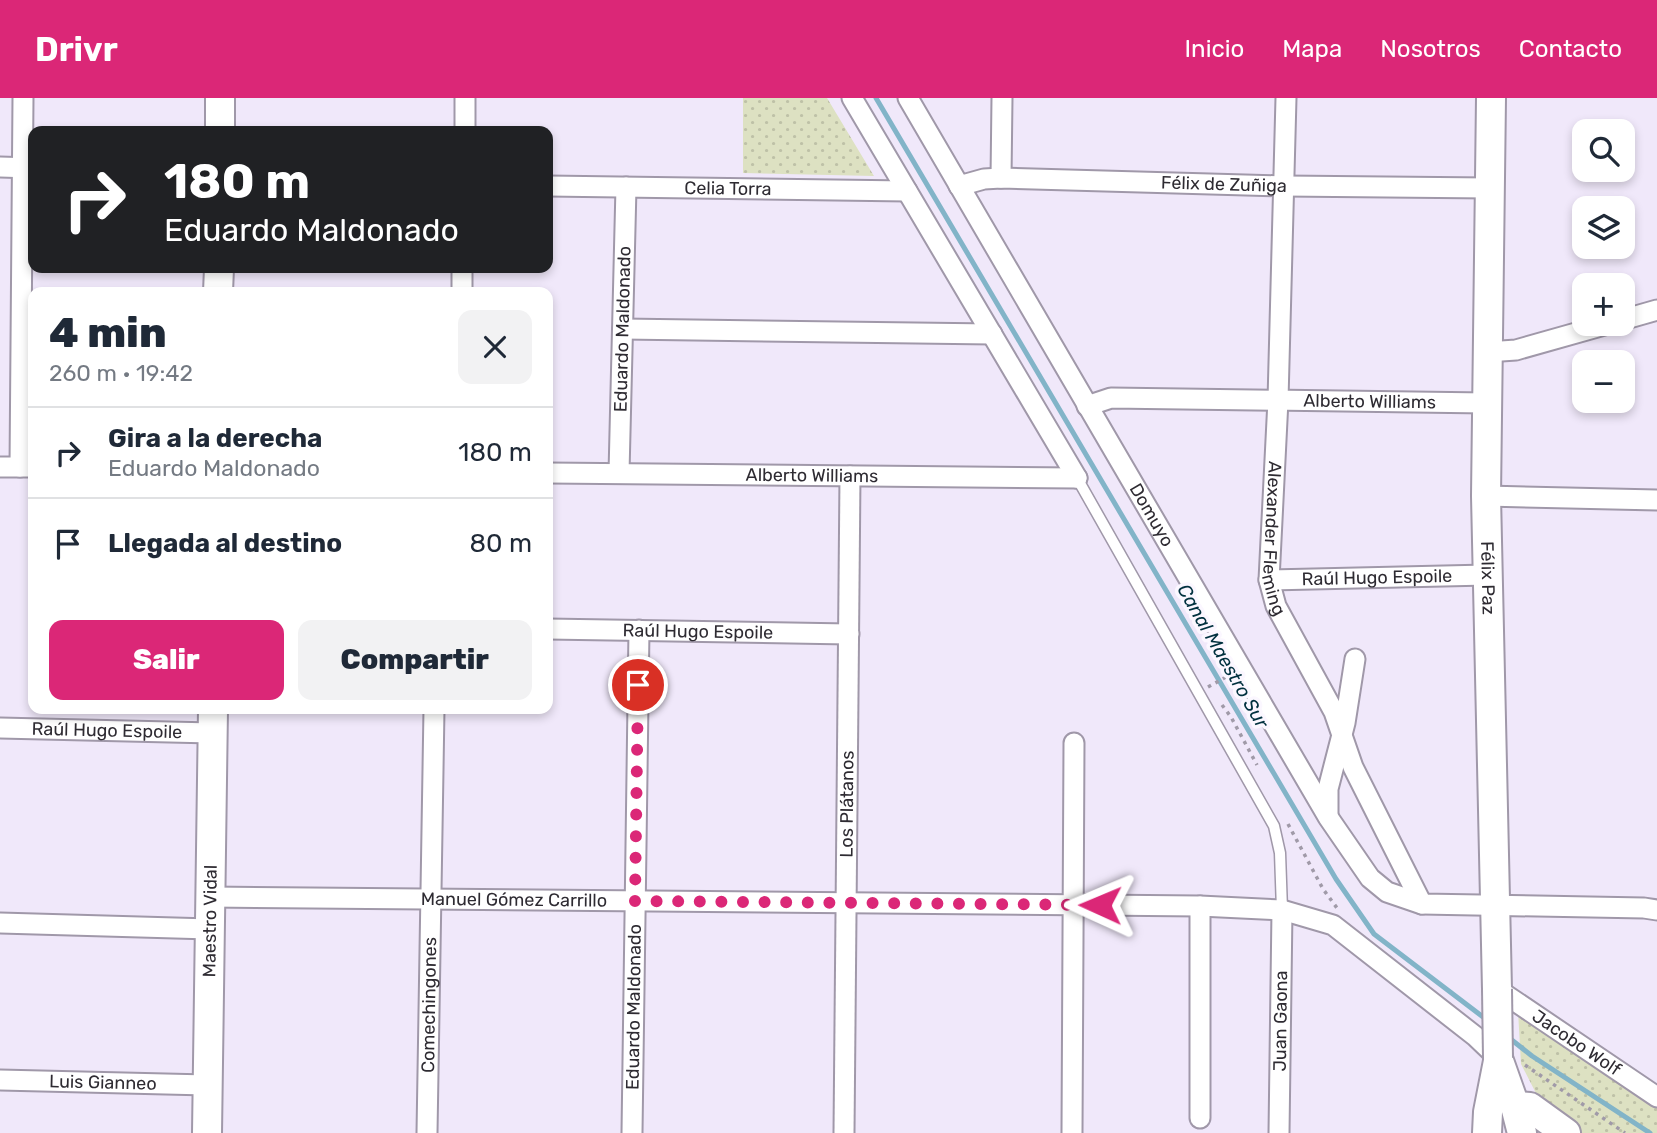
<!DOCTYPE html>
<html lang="es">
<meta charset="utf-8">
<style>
:root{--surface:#fff;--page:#f2f2f3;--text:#1f2937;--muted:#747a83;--line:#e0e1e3;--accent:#db2777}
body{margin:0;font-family:Rubik,sans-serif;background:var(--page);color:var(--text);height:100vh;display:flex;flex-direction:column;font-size:26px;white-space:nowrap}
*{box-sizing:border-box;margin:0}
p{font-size:23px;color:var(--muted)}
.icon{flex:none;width:38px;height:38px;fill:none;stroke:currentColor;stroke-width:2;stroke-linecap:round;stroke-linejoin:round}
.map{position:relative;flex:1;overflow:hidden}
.details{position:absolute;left:28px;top:189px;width:525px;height:427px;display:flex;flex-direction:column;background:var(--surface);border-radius:14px;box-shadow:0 4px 10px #0003}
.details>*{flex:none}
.top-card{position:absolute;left:28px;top:28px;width:525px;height:147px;border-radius:14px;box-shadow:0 4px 10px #0003;background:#202124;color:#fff;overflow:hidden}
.buttons{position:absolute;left:1572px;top:21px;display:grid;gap:14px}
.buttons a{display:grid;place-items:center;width:63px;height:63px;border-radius:14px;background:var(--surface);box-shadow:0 4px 10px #0003;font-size:35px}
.pin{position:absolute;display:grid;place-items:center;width:60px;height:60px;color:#fff;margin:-30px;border:4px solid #fff;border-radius:50%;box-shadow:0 2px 7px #0007}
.me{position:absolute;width:77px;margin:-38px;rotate:271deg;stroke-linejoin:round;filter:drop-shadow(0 0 5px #0008)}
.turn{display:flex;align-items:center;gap:24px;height:147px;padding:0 21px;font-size:32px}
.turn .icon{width:91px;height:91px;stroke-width:2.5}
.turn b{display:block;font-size:49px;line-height:60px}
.round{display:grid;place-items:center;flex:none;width:74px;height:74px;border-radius:14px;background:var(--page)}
.headline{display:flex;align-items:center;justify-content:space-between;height:119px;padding:0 21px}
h1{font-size:42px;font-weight:800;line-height:52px}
.cta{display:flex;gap:14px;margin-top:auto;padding:14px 21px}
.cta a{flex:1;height:80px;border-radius:14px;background:var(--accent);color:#fff;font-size:28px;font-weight:800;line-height:80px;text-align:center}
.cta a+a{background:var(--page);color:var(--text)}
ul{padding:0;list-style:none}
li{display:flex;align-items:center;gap:21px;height:91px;padding:0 21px;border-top:2px solid var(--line)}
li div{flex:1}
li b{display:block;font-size:26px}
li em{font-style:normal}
header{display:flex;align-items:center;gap:42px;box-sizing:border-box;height:98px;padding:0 35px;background:var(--accent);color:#fff}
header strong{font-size:33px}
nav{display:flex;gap:38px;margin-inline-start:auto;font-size:24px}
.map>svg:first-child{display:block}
.park{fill:url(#park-dots)}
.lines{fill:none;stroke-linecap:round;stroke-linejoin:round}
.stream{stroke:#82b4c8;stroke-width:5}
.lane-casing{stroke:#a098a9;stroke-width:13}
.street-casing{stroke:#a098a9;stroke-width:23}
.secondary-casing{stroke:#a098a9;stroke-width:32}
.path{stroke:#a09aa8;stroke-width:3.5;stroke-dasharray:3.5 5;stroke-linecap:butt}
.lane{stroke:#fff;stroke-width:10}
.street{stroke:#fff;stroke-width:19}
.secondary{stroke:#fff;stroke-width:28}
.secondary-bridge-casing{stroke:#a098a9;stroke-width:32;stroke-linecap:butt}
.secondary-bridge{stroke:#fff;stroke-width:28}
.route{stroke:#db2777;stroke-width:12;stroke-dasharray:0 21.6}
.labels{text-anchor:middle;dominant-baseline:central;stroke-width:7;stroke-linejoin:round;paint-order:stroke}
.street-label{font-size:18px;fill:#2e2b32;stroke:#fbf7ff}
.water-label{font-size:19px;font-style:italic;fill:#01313f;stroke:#fbf7ff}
</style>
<header>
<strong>Drivr</strong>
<nav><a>Inicio</a><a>Mapa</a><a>Nosotros</a><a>Contacto</a></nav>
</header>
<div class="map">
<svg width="1657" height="1035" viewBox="0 0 1657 1035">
<defs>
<pattern id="park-dots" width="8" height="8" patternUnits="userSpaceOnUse" patternTransform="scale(1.75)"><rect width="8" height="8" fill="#dde1c2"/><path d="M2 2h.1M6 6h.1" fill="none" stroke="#bec1a7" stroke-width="1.8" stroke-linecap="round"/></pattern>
</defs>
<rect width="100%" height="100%" fill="#f0e8fa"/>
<path class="park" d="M743,0H827L874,78L743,75Z
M1518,913L1657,1008V1035H1582L1541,1005L1521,966Z"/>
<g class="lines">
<path class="stream" d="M876,0L1336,781L1374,836L1487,922
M1508,939L1532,958L1650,1035"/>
<g class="lane-casing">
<path id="lane" d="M1077,380L1274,728L1280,755L1282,812"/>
</g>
<g class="street-casing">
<g id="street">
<path d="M852,0L1077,380"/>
<path id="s1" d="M908,0L1328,719L1370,780L1387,794L1422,806L1644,810L1657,812"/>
<path id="s2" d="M1286,0L1278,302L1269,482L1276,508L1334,614L1353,669L1422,806"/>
<path d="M465,33V0"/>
<path d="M0,69L32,70"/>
<path d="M1001,80L1002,0"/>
<path id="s3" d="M548,88L907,93"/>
<path id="s4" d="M959,88L984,81L1001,80L1284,88L1489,90"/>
<path d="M462,194V170"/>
<path d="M1622,222L1657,212"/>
<path d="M623,231L992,236"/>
<path d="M1487,254L1516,252L1608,226"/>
<path id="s5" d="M1087,308L1111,300L1486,305"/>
<path d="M0,369H32"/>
<path d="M20,369L23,0"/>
<path id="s6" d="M548,375L1077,380"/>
<path id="s7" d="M619,375L626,89"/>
<path d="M1486,398L1657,402"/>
<path id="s8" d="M1269,482L1487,477"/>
<path id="s9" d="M548,531L849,536"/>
<path id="s10" d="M0,630L212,635"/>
<path d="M1328,718V691L1345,625L1355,561"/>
<path id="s11" d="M210,799L1200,808L1282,812L1333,827L1475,938L1498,960"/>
<path d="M0,825L210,831"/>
<path id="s12" d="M1497,891L1657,999"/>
<path id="s13" d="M0,982L207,987"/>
<path d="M1200,1020V808"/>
<path id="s14" d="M427,1035L434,611"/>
<path id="s15" d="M632,1035L639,532"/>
<path id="s16" d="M844,1035L850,378"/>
<path d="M1072,1035L1074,645"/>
<path id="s17" d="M1279,1035L1282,812"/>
</g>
</g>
<g class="secondary-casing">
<g id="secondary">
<path id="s18" d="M1491,0L1486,398L1497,891"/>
<path d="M220,33V0"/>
<path d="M218,194L219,170"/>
<path d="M1498,960L1515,1008L1522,1035"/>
<path d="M1515,1008L1530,1009L1566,1035"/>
<path id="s19" d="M207,1035L213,611"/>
<path d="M1487,1035L1488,1014L1498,963"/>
</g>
</g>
<path class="path" d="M1208,589L1226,579
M1222,607L1231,619L1257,667
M1288,726L1323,791L1337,810
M1525,967L1625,1035"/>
<use href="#lane" class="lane"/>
<use href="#street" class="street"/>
<use href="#secondary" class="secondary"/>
<g class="secondary-bridge-casing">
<path id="secondary-bridge" d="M1497,891L1498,960"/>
</g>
<use href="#secondary-bridge" class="secondary-bridge"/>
</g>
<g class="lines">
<path class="route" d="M638,587L635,803L1100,807"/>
</g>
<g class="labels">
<g class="street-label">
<text stroke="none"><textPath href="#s4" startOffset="266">Félix de Zuñiga</textPath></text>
<text stroke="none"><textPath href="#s3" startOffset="180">Celia Torra</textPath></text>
<text stroke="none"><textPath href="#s7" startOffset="144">Eduardo Maldonado</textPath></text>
<text stroke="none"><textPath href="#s5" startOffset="284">Alberto Williams</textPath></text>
<text stroke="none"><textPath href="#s6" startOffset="264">Alberto Williams</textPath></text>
<text stroke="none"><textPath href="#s1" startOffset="483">Domuyo</textPath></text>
<text stroke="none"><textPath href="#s2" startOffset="441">Alexander Fleming</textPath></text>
<text stroke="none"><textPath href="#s8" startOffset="108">Raúl Hugo Espoile</textPath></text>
<text stroke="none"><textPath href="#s18" startOffset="480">Félix Paz</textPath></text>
<text stroke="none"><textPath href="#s9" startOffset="150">Raúl Hugo Espoile</textPath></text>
<text stroke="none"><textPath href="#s10" startOffset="107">Raúl Hugo Espoile</textPath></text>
<text stroke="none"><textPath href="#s16" startOffset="329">Los Plátanos</textPath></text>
<text stroke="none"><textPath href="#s11" startOffset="304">Manuel Gómez Carrillo</textPath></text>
<text stroke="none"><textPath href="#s19" startOffset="212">Maestro Vidal</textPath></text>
<text stroke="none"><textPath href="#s14" startOffset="128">Comechingones</textPath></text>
<text stroke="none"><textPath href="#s15" startOffset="126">Eduardo Maldonado</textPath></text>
<text stroke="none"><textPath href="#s17" startOffset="112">Juan Gaona</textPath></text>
<text stroke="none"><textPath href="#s12" startOffset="96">Jacobo Wolf</textPath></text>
<text stroke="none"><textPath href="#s13" startOffset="103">Luis Gianneo</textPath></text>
</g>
<g class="water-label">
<text transform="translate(1223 558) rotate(60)">Canal Maestro Sur</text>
</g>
</g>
</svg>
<div class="buttons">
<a><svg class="icon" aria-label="search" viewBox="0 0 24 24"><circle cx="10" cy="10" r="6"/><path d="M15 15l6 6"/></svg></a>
<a><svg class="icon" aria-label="layers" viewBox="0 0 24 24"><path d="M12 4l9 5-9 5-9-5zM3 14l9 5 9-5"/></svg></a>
<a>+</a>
<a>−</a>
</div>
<div class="pin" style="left:638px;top:587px;background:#d93025"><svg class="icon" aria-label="arrive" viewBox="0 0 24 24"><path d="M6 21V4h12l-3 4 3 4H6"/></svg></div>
<svg class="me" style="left:1100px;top:807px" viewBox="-20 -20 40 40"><path d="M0-17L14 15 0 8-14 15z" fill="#db2777" stroke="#fff" stroke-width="4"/></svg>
<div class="top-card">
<div class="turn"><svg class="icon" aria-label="right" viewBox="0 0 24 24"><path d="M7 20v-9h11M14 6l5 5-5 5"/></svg><div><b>180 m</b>Eduardo Maldonado</div></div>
</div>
<section class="details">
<div class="headline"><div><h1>4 min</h1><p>260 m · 19:42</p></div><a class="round"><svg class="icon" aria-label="close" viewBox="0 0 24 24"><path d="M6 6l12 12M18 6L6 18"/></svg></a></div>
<ul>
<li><svg class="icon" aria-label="right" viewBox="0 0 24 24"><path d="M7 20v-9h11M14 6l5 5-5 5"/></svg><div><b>Gira a la derecha</b><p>Eduardo Maldonado</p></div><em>180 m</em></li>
<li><svg class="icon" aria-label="arrive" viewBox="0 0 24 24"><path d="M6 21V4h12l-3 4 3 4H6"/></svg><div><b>Llegada al destino</b></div><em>80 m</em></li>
</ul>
<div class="cta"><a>Salir</a><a>Compartir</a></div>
</section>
</div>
